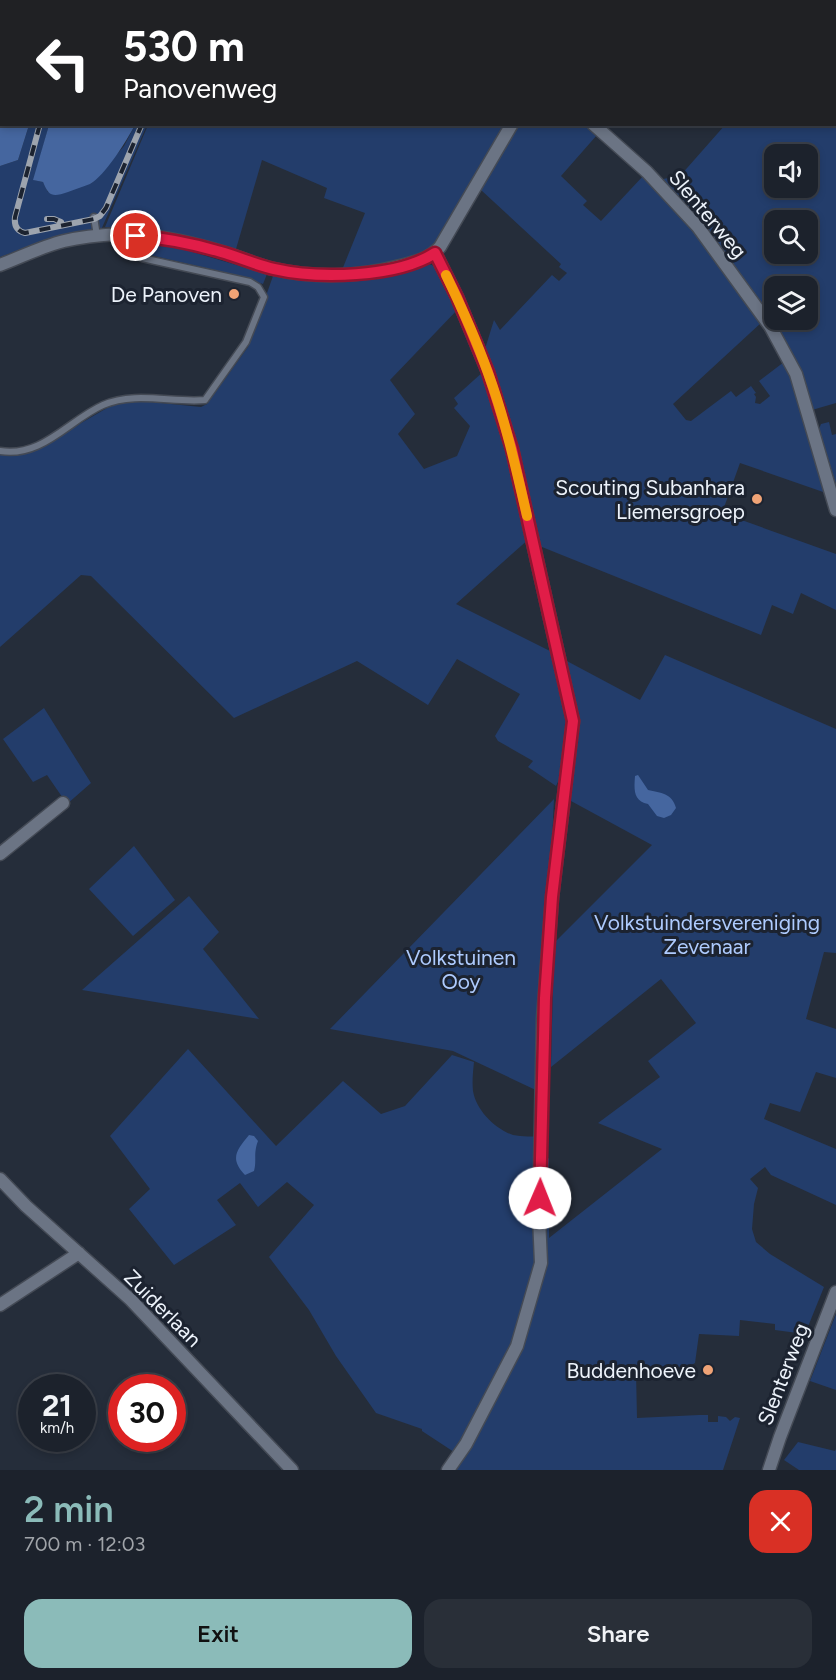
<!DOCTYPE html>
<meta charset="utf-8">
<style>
:root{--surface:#1c222c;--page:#292f38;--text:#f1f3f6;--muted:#a0a4a9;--line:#3a3f48;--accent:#8bbbb9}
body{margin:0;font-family:Figtree,sans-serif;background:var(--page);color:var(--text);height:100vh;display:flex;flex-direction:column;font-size:22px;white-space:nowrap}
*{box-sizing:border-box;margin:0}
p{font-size:20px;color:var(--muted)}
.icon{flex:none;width:33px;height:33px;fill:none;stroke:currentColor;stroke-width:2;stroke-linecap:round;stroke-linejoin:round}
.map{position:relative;height:1470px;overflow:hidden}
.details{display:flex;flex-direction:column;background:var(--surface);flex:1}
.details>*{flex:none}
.guide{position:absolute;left:0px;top:0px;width:837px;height:126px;box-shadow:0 3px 9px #0003,0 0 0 2px var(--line);background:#202124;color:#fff;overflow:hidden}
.buttons{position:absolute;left:764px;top:144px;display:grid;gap:12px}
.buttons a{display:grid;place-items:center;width:54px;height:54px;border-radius:12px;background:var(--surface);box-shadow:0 3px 9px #0003,0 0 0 2px var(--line);font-size:30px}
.speed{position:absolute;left:18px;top:1374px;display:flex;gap:12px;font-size:30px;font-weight:700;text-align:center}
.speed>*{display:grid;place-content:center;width:78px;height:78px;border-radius:50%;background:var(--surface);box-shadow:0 3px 9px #0003,0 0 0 2px var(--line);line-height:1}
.speed small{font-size:15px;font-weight:400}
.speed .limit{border:9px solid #d22;background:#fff;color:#111}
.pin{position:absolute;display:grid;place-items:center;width:51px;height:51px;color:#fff;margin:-26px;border:3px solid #fff;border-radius:50%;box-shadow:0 2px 6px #0007}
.me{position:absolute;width:66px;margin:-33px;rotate:1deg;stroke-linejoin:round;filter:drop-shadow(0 0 4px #0008)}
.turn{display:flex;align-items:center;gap:21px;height:126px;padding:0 24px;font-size:27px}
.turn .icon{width:78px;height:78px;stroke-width:2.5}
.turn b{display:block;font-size:42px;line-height:51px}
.round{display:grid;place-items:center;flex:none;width:63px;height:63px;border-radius:18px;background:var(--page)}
.headline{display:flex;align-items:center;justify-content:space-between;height:102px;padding:0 24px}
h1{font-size:36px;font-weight:600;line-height:45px;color:var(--accent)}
.button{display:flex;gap:12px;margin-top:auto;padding:12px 24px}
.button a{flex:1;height:69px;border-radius:18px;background:var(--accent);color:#111;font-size:24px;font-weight:600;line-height:69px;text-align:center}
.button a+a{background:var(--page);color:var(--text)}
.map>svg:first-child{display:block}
.green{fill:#233d6b;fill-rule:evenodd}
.water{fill:#45669f}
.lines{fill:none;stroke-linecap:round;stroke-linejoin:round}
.service-casing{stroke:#444a55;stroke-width:9}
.minor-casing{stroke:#444a55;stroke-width:15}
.service{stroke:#6b7484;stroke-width:6}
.minor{stroke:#6b7484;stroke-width:12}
.rail-casing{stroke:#9da4ae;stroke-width:6}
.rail{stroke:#1c2330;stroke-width:4;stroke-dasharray:11;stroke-linecap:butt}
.route-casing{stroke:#92132f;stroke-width:15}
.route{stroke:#e11d48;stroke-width:10}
.slow{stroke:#f59e0b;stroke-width:10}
.poi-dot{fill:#efa376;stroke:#1c2330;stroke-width:2}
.labels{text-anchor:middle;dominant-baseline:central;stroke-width:6;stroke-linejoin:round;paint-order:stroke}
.street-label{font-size:21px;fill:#edf3fb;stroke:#1c2330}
.poi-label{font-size:21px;fill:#edf3fb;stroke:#1c2330;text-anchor:end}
.park-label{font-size:21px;fill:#aecbfe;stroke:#1c2330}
</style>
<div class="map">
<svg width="836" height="1470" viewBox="0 0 836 1470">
<rect width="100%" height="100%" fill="#252d3a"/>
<path class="green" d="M199,0H460L461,1H199Z
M836,79V403L812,410L808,391L797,364L779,330L763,309L700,220L663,179L680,176L725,125L836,124ZM774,154H807V188H774ZM774,220H807V254H774ZM774,286H807V320H774Z
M29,125H49L34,180L43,182L48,192L92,183L124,146L135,125H147L101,230L30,246L0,257V166L18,160Z
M148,125H507L440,241L421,255L377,266L342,270L365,213L324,198L327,188L262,160L236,249L234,250L188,236L154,229L105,227Z
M519,125H585L597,135L561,176L587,201L583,205L601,221L644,175L694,231L762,322L673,404L686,420L691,421L731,391L736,397L751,386L756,393L754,394L756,397L755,403L760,404L770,396L759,381L784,362L797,390L826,493L740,463L722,513L836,554V610L801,593L793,614L772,605L761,635L537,545L515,451L485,349L494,320L500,330L552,275L559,281L567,273L559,267L561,264L481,190Z
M139,241L179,248L267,274L263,284L232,274L137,252Z
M428,264C443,265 452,295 459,308L390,380L415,414L398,434L424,469L457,456L470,426L454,408L458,404L454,398L484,371L509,446L530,538L456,604L556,654L568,711L569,759L556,786L528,767L533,761L498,741L495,736L520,694L457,659L428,705L357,661L234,718L91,576L81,575L0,647V453L21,452L64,433L107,408L124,402L141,401L201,407L207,404L248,347L273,276C307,282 343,284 377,278C394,275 411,269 428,264Z
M829,422L832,435L836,434V484L819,429L821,424Z
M665,655L836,729V953L824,952L806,1019L836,1029V1078L816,1072L800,1112L770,1103L764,1119L836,1149V1205L771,1175L765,1167L750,1179L758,1188L754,1204L752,1229L756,1242L770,1254L824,1287L805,1334L775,1330V1324L740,1320L739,1336L699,1334L695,1363L678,1373L636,1372L637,1418L699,1415H708V1422H718V1416L726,1417L730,1421L735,1417L740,1418L723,1470H450L497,1396L545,1236L547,1159L549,1158V1238L662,1149L598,1123L660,1077L648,1061L696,1023L661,979L551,1067L554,943L652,845L571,801L575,720L565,660L640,700Z
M44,708L91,783L67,804L47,775L33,782L3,739Z
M554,799L540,1092L453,1051L330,1029Z
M134,846L175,900L133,936L89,889Z
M189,896L219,932L203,949L259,1019L82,990Z
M188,1049L276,1146L343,1081L381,1114L405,1106L452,1055L474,1062C473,1072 472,1081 473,1091C476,1110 495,1129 513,1135C522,1137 533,1136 542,1137L535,1268L517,1337L477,1419L454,1452L422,1431V1429L376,1413L336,1356L309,1310L269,1257L314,1205L287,1182L258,1207L240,1183L217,1200L236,1225L174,1265L129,1209L150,1189L110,1136Z
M836,1314V1390L810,1381Z
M798,1442L835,1451L836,1449V1470H799L784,1460Z"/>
<path class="water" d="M0,0H40V2H2V124L29,125L18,160L0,166Z
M49,125V124L135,125C127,140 105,176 90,184C83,187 75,189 68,192C53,197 49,197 43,182L33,180Z
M638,775L648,790C661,793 672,793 676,808L671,815L664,818L657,816L648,804C633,801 634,789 635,776Z
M249,1135L254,1136L258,1141C253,1154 257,1160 254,1171L245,1175C229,1158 237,1150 249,1135Z"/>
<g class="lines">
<g class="service-casing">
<path id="service" d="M94,217L97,236
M0,451C42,458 69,420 103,405C135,391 172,403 205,400L246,342L264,297L258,287L250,282L142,258L128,249L120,235"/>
</g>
<g class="minor-casing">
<path id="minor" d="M471,0V2
M706,0L708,2
M593,124L647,172L698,227L770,326L796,374L836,510
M435,253L457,297L488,372L512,449L573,721L552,897L543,1018L539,1217L541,1263L517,1346L466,1444L448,1470
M0,265C21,257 43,246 64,241C81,237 101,235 119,234C152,234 189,242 222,252C239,257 256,265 274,269C312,278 358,277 396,267C412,263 428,260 440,247L512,124
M0,854L63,803
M0,1179L26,1206L131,1300L292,1470
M0,1305L79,1253
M769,1470L780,1437L836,1292"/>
</g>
<use href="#service" class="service"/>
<use href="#minor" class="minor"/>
<g class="rail-casing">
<path id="rail" d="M51,2V0
M192,2V0
M40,124L15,217C14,225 17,231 25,233L94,219L100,216L106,208L142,124
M47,219H54L61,222"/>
</g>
<use href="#rail" class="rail"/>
</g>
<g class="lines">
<g class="route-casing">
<path id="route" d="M136,236C165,238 194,244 221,252C239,257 256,265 274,269C318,279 396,278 435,253L457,297L488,372L512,449L573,721L552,897L545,998L540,1198"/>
</g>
<use href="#route" class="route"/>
<path class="slow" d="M446,275C461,306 476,339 488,373C505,419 516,468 527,516"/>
</g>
<g class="poi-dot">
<circle cx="234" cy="294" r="6"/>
<circle cx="757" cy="499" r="6"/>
<circle cx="708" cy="1370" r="6"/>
</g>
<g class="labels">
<g class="street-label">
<text transform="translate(708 214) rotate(50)">Slenterweg</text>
<text transform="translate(163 1308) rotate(45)">Zuiderlaan</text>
<text transform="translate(783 1374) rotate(-69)">Slenterweg</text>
</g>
<g class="poi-label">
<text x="222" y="294">De Panoven</text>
<text x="745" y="487">Scouting Subanhara<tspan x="745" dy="24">Liemersgroep</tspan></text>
<text x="696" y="1370">Buddenhoeve</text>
</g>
<g class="park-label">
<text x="707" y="922">Volkstuindersvereniging<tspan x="707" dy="24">Zevenaar</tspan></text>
<text x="461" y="957">Volkstuinen<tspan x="461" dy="24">Ooy</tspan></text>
</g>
</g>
</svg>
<div class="buttons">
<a><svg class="icon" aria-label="sound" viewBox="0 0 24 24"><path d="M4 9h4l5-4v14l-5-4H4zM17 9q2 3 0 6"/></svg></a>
<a><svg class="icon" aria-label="search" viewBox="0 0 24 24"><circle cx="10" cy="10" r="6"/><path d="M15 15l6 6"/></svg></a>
<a><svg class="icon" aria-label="layers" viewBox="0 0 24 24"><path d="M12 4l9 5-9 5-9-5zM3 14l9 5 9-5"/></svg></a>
</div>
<div class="speed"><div>21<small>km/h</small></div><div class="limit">30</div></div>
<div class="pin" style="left:136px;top:236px;background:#d93025"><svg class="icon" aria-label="arrive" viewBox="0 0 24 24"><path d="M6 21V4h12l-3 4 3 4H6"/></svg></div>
<svg class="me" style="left:540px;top:1198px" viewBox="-20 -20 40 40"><circle r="19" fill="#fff"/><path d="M0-13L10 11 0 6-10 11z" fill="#e11d48"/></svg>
<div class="guide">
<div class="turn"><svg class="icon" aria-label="left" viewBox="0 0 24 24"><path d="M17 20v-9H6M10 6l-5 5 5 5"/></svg><div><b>530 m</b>Panovenweg</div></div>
</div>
</div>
<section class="details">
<div class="headline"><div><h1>2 min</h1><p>700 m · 12:03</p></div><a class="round" style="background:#d93025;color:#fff"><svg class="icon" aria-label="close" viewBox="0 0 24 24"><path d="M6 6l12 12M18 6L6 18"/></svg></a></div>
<div class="button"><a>Exit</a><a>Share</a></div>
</section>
